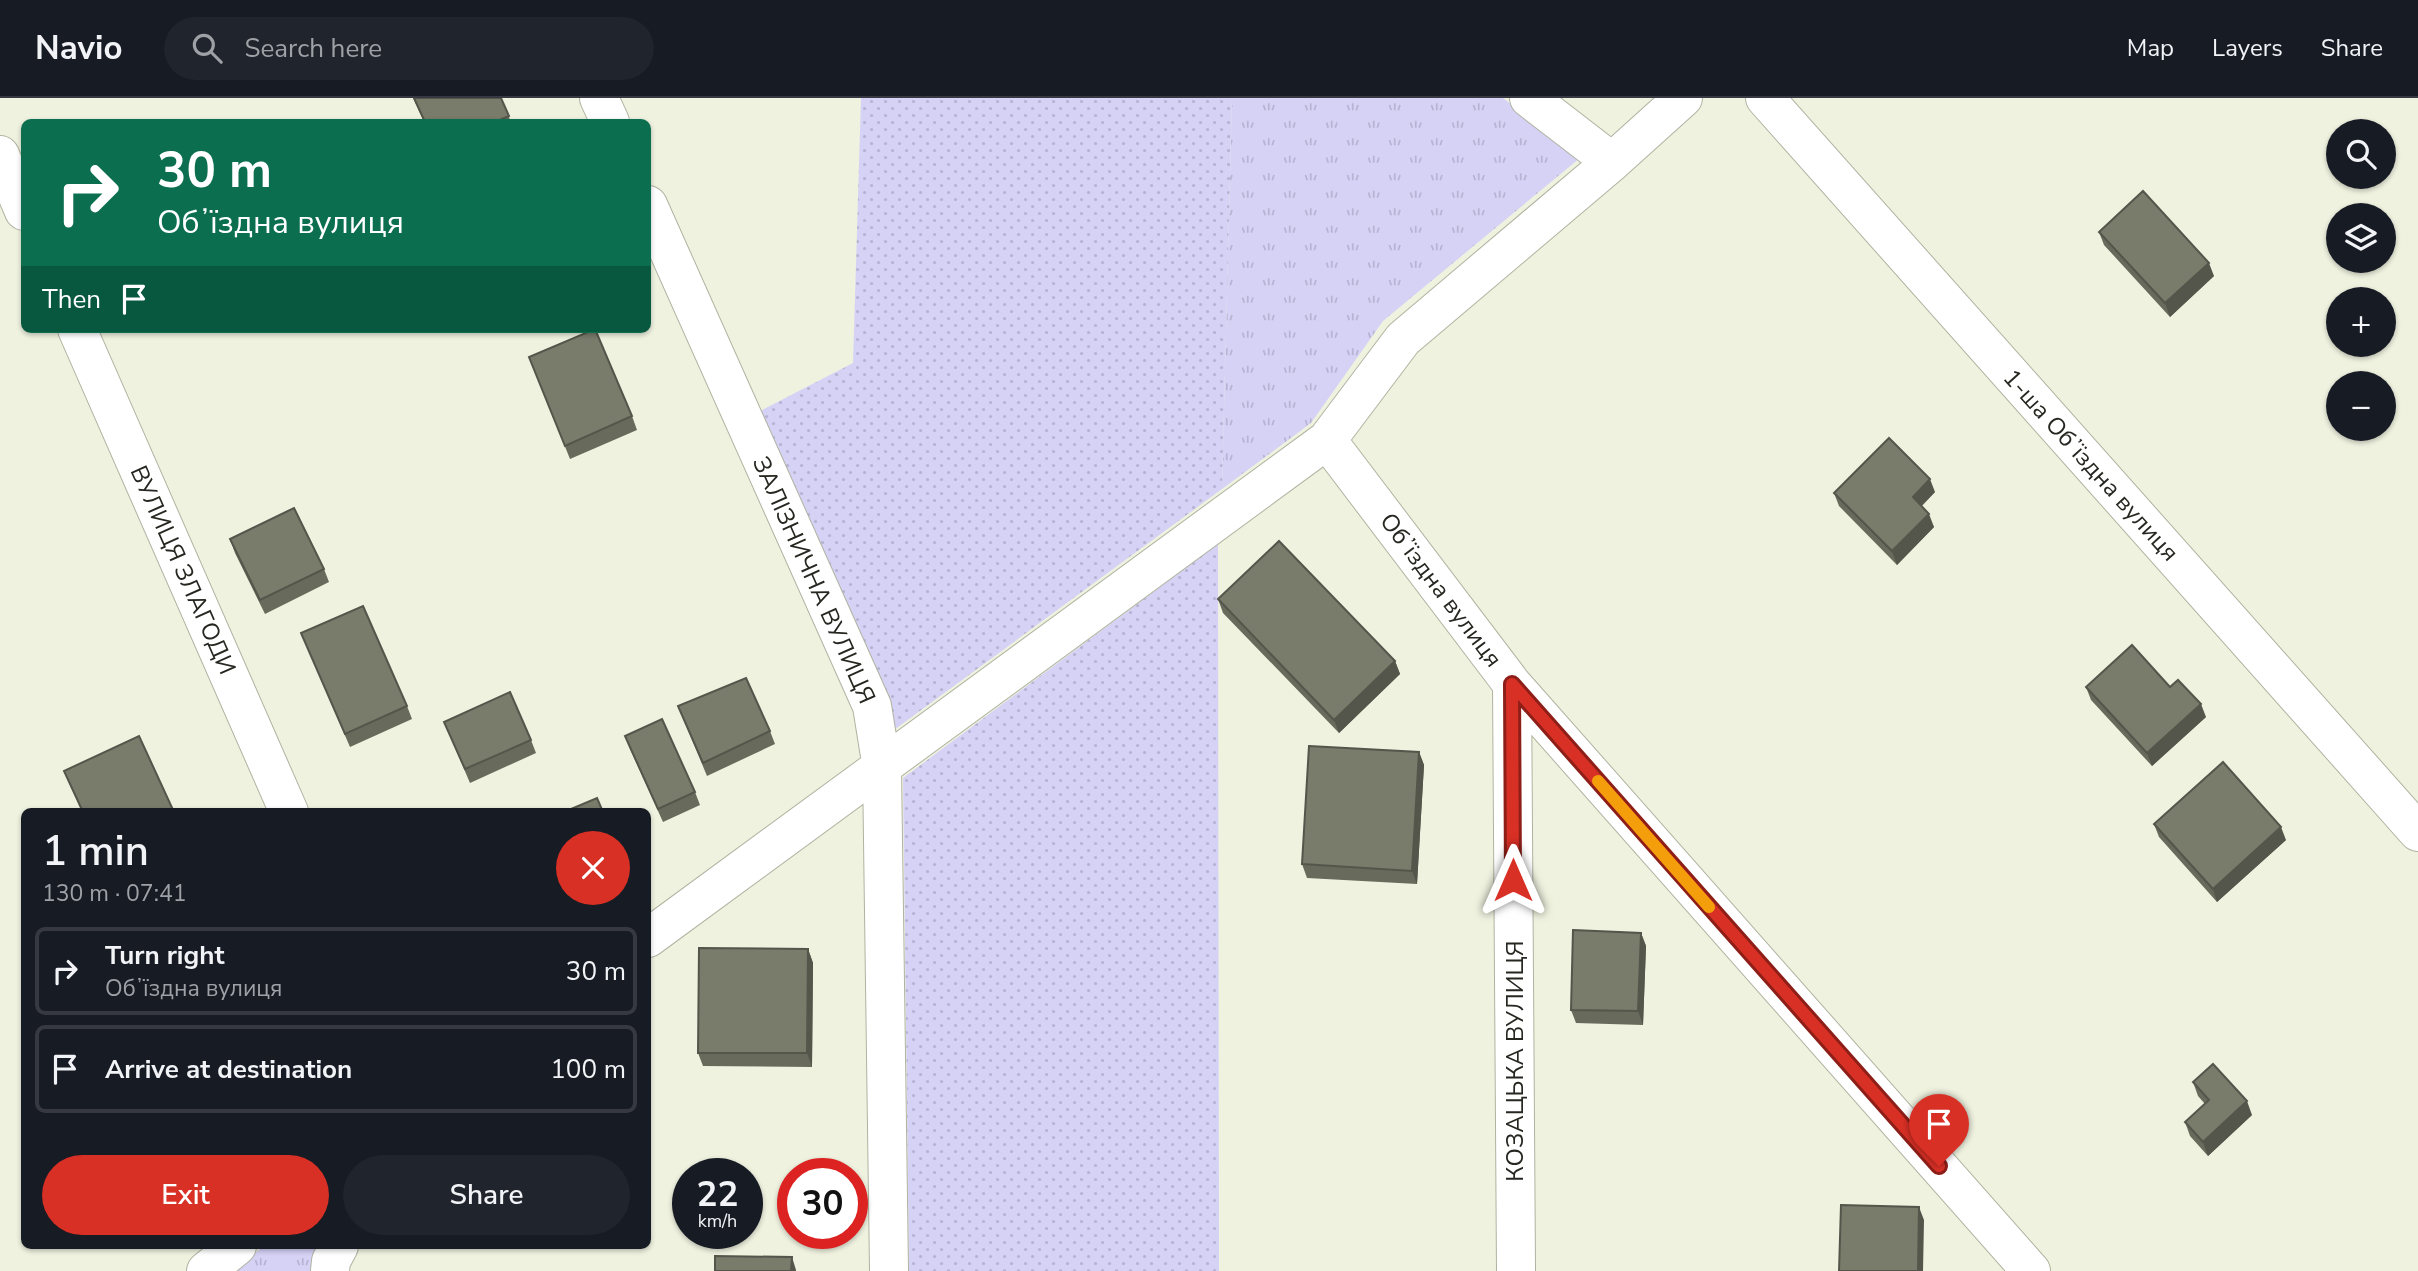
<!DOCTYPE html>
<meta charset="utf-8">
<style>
:root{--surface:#171b24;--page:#20242c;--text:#f1f3f6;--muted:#9ea1a6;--line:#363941;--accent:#d93025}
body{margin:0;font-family:"Nunito Sans",sans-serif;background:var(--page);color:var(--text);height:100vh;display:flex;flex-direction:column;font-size:26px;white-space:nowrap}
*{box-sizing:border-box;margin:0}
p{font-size:23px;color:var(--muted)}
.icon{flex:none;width:38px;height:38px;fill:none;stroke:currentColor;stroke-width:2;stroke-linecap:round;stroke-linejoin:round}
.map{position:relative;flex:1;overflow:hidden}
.panel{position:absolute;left:21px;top:710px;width:630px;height:441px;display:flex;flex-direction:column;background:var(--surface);border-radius:10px;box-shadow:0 2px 5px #0004}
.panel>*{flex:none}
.hud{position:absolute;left:21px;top:21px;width:630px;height:214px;border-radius:10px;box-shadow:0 2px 5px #0004;background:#0b6e4f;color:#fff;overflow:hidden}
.tools{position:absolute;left:2326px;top:21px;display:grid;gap:14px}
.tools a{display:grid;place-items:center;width:70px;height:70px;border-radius:50%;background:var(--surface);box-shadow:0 2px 5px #0004;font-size:35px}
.speed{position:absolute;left:672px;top:1060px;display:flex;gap:14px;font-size:35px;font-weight:700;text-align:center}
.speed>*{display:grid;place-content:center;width:91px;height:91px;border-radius:50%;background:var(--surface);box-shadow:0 2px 5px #0004;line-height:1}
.speed small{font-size:18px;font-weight:400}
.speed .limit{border:10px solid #d22;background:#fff;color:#111}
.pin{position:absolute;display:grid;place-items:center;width:60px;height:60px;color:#fff;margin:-72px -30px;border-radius:50% 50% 50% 0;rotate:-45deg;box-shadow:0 0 7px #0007}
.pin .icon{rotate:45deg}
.me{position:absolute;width:77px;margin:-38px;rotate:0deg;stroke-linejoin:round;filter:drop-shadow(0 0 5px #0008)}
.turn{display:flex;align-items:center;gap:24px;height:147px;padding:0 21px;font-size:32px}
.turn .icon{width:91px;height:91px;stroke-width:2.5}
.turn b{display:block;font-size:49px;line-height:60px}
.then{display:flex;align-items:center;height:66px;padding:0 21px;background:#0003;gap:14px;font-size:26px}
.round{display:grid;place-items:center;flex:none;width:74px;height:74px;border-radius:37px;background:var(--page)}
.headline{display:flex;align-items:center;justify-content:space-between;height:119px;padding:0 21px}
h1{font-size:42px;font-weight:600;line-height:52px}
.cta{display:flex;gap:14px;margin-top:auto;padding:14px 21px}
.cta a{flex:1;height:80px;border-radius:42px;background:var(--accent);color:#fff;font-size:28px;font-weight:600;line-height:80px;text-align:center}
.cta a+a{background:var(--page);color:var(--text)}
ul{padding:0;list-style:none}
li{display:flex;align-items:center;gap:21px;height:88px;margin:0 14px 10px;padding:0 7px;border:4px solid var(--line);border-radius:10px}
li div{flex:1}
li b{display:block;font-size:26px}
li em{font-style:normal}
header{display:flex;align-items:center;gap:42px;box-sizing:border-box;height:98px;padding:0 35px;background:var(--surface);border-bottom:2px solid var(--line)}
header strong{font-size:33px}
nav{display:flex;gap:38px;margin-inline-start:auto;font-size:24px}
.search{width:490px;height:63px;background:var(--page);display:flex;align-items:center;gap:18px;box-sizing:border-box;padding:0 24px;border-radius:38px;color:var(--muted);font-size:26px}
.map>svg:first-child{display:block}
.grass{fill:url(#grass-tufts)}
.garden{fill:url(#garden-dots)}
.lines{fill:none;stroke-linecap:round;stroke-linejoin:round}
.minor-casing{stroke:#b0b3a1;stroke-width:40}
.minor{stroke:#fff;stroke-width:38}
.wall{fill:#686a5c}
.shaded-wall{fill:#55564b}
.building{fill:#797b6b;stroke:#55564b;stroke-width:2}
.route-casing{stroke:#8d1f18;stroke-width:18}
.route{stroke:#d93025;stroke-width:12}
.slow{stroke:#f59e0b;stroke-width:12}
.labels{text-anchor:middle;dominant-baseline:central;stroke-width:5;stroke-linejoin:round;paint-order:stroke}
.street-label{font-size:24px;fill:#262720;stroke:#fff}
</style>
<header>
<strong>Navio</strong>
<div class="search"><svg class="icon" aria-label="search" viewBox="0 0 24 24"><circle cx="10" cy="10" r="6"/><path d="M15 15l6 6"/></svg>Search here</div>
<nav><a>Map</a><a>Layers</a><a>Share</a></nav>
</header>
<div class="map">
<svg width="2418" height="1173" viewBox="0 0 2418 1173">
<defs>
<pattern id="grass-tufts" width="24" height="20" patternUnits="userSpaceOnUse" patternTransform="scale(1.75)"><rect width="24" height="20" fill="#d5d2f6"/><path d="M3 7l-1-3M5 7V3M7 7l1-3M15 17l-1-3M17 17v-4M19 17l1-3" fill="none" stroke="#b7b4d3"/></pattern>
<pattern id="garden-dots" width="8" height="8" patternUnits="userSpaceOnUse" patternTransform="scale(1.75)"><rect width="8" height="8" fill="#d5d2f6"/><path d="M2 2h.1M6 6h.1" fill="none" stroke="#b7b4d3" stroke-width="1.8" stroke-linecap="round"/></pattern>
</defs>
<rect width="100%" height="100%" fill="#eff2df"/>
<path class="grass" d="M1232,0H1503L1580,60L1383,223L1311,325L1222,391Z
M264,1148H316L314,1173H232Z"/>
<path class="garden" d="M861,0H1232L1222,391L894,632L760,313L853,265Z
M1218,446L1219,1173H909L903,680Z"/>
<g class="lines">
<g class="minor-casing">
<path id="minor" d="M599,0L610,24
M1529,0L1612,64
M1765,0L2418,734
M0,57L24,113
M648,107L872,608L882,670L889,1173
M77,231L289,714
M1327,342L1512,586L2031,1173
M1512,586L1516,1173
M648,840L1327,342L1403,241L1612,64L1683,0
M206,1173L237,1148
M330,1173L331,1163L339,1148"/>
</g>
<use href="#minor" class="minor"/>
</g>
<path class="wall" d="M413,0H501L511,24H424Z
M2099,134L2214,178L2170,219L2104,147Z
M529,259L632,318L637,332L570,361Z
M1935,394L1922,408L1934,429L1897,467L1839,408L1834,395Z
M230,441L324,471L329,484L265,516L235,455Z
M1218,501L1395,563L1400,576L1339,635L1223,515Z
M301,535L407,608L412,621L350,649Z
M2086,589L2206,619L2152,668L2091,602Z
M678,608L770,633L775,646L707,678Z
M444,624L531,642L536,655L470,685Z
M625,638L695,694L700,707L663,724L630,651Z
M1419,654L1424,667L1417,786L1307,780L1302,766Z
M64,673L174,714H82Z
M2154,726L2286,742L2217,804L2159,739Z
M1641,835L1646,848L1643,927L1576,925L1571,912Z
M808,851L813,865L812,969L703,968L698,955Z
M2193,984L2252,1017L2208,1058L2190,1038L2185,1024L2205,1006L2198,998Z"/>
<path class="shaded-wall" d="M2209,165L2214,178L2170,219L2165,205Z
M1930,381L1935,394L1917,412L1913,399Z
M1929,416L1934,429L1897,467L1892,453Z
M1395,563L1400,576L1339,635L1334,622Z
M2201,606L2206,619L2152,668L2147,655Z
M1419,654L1424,667L1417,786L1412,773Z
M2281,729L2286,742L2217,804L2213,791Z
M1641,835L1646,848L1643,927L1638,913Z
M808,851L813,865L812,969L807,955Z
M2247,1003L2252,1017L2208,1058L2203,1044Z
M1919,1109L1924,1122L1923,1173H1918Z
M792,1159L796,1172V1173H791Z"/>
<path class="building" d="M414,0H501L509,18L495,24H425Z
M2143,93L2209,165L2165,205L2099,134Z
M595,231L632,318L565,348L529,259Z
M1889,340L1930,381L1913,399L1929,416L1892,453L1834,395Z
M294,410L324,471L260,502L230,441Z
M1279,443L1395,563L1334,622L1218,501Z
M363,508L407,608L345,636L301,535Z
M2132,547L2170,589L2178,582L2201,606L2147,655L2086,589Z
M746,580L770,633L703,665L678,608Z
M510,594L531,642L465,671L444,624Z
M662,621L695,694L658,711L625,638Z
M139,638L174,714H83L64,673Z
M1309,648L1419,654L1412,773L1302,766Z
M2223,664L2281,729L2213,791L2154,726Z
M597,700L603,714H564Z
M1573,832L1641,835L1638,913L1571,912Z
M699,850L808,851L807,955H698Z
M2213,966L2247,1003L2203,1044L2185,1024L2209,1002L2193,984Z
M1841,1107L1919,1109L1918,1173H1839Z
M715,1158L792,1159L791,1173H715Z"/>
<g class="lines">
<g class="route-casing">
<path id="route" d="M1513,782L1512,586L1939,1068"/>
</g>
<use href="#route" class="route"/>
<path class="slow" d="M1598,683L1709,809"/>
</g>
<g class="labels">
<g class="street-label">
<text transform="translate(2091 367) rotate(48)">1-ша Обʼїздна вулиця</text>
<text transform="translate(183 472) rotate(66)">ВУЛИЦЯ ЗЛАГОДИ</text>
<text transform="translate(814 482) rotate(66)">ЗАЛІЗНИЧНА ВУЛИЦЯ</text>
<text transform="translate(1441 492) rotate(53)">Обʼїздна вулиця</text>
<text transform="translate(1515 963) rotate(-90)">КОЗАЦЬКА ВУЛИЦЯ</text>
</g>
</g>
</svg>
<div class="tools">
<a><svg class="icon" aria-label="search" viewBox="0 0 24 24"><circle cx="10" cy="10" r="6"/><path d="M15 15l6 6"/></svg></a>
<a><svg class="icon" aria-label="layers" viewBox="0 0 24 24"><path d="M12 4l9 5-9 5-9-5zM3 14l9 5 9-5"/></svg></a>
<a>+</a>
<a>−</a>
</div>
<div class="speed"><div>22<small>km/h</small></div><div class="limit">30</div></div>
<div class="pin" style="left:1939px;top:1068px;background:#d93025"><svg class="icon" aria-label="arrive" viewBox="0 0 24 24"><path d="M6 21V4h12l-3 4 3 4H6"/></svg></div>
<svg class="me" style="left:1513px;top:782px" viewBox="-20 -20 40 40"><path d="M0-17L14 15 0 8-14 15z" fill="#d93025" stroke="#fff" stroke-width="4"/></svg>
<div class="hud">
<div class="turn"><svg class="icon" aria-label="right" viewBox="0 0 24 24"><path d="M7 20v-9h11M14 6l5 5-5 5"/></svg><div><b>30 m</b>Обʼїздна вулиця</div></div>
<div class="then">Then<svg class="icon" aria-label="arrive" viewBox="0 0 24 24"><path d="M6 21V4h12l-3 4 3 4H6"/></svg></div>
</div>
<section class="panel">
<div class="headline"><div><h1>1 min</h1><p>130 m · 07:41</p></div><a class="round" style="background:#d93025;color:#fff"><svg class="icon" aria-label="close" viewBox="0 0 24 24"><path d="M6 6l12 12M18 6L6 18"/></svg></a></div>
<ul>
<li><svg class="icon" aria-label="right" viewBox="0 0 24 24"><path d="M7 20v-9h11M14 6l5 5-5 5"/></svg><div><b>Turn right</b><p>Обʼїздна вулиця</p></div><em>30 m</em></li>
<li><svg class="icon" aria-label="arrive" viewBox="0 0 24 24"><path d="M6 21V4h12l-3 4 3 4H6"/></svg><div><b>Arrive at destination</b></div><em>100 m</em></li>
</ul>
<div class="cta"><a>Exit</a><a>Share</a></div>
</section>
</div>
